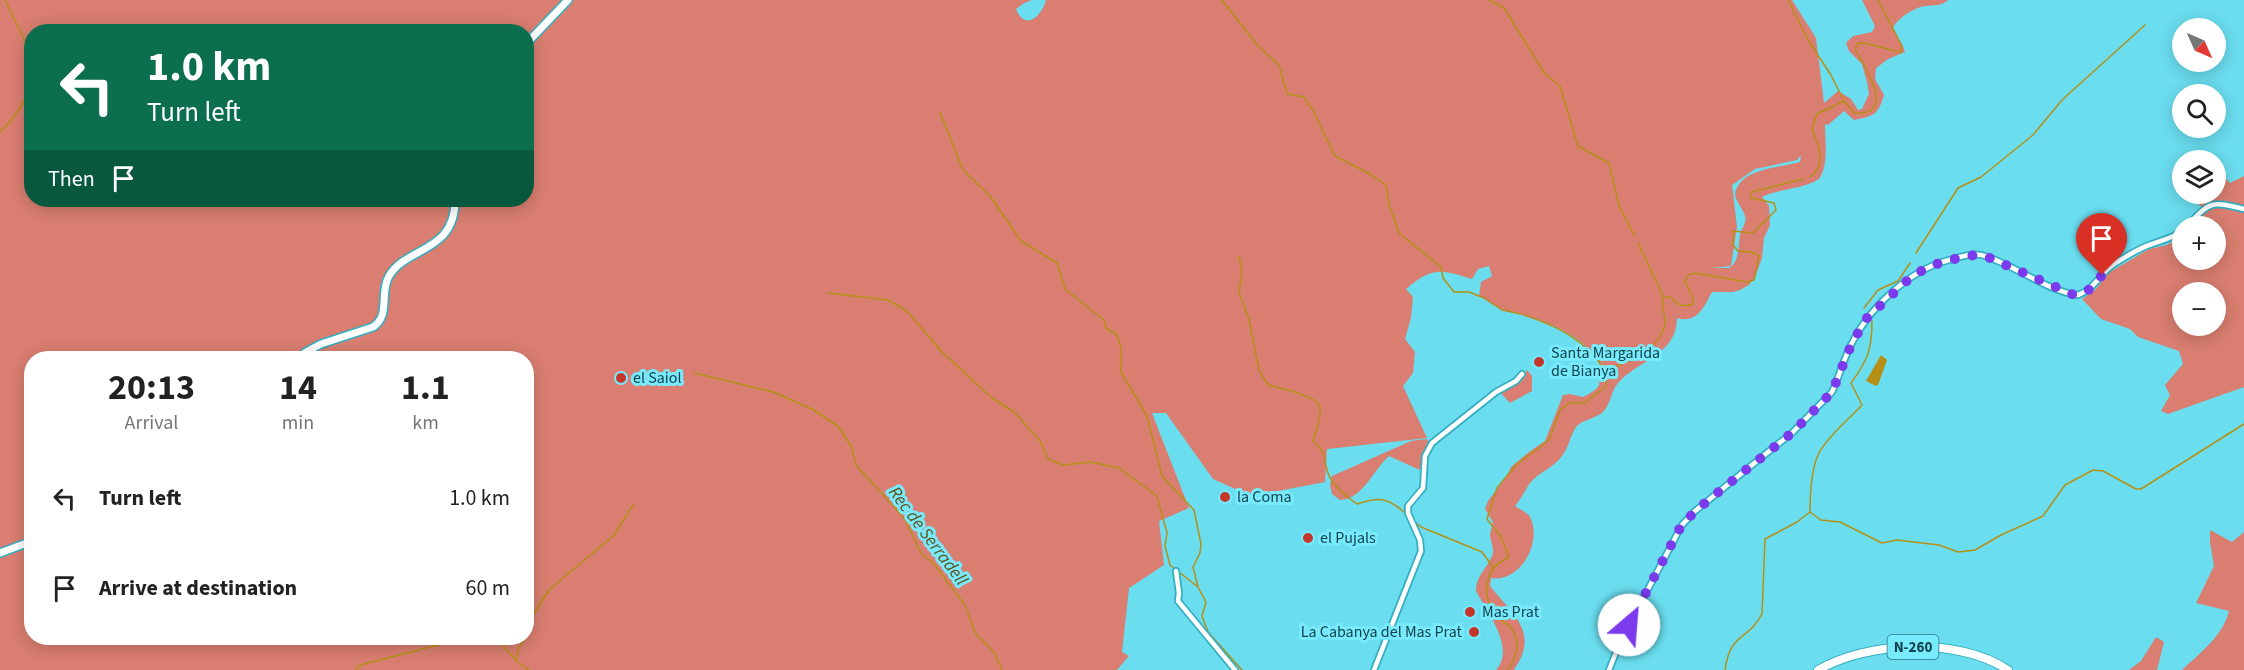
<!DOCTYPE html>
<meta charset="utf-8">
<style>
:root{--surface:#fff;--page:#f6f6f6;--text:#222;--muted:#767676}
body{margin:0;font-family:"Source Sans 3",sans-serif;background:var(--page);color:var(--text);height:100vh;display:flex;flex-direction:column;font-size:22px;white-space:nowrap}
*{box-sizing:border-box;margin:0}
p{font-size:20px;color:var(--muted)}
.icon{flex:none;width:33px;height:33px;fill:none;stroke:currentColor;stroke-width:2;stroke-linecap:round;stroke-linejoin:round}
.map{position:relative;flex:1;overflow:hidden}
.side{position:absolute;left:24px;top:351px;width:510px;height:294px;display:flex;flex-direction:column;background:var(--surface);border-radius:24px;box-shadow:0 3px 15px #0003}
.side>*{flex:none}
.banner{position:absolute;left:24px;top:24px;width:510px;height:183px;border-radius:24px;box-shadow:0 3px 15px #0003;background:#0b6e4f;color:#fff;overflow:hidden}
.needle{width:39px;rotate:135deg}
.fabs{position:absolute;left:2172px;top:18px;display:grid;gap:12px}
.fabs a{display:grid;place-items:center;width:54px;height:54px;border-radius:50%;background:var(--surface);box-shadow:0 3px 15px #0003;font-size:30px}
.pin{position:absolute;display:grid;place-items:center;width:51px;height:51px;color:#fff;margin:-62px -26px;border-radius:50% 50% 50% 0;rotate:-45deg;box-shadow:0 0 6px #0007}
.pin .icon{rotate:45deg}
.me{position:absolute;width:66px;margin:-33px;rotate:27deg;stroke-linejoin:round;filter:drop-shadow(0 0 4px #0008)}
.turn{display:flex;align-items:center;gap:21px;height:126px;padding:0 24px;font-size:27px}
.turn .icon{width:78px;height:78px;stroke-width:2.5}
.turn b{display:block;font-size:42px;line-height:51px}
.then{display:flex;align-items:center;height:57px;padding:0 24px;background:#0003;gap:12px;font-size:22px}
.eta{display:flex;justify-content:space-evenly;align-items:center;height:102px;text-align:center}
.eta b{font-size:36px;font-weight:700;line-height:42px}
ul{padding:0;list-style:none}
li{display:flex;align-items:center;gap:18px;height:90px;padding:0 24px}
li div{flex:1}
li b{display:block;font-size:22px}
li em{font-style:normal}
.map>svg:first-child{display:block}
.green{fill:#d97e70;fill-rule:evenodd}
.water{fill:#b69016}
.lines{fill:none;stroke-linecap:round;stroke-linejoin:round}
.stream{stroke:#b69016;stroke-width:1.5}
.street-casing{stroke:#34afc1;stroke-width:8}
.secondary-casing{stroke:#34afc1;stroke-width:10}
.primary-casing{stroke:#34afc1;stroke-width:10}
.street{stroke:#fff;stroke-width:4.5}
.secondary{stroke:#fff;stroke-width:7}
.primary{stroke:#fff;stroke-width:8}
.route{stroke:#7c3aed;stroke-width:10;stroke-dasharray:0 18}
.poi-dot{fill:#c4362a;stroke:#78eafd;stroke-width:2}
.labels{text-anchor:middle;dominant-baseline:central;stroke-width:6;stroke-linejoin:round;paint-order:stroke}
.shield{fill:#78eafd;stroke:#307681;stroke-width:1.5}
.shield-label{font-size:15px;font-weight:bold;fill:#11444c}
.poi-label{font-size:16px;fill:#11444c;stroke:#78eafd;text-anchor:start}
.water-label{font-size:18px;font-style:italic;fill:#645017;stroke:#78eafd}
</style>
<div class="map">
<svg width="2244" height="670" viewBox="0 0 2244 670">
<rect width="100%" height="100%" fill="#6addef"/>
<path class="green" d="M0,0H1032L1024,3L1016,9C1025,32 1042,16 1046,0H1792L1816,38L1824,103L1838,91L1851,99L1858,110L1862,109L1869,94L1867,82L1862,64L1849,51L1846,43L1853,36L1872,32L1875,26L1862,0H1948C1942,6 1934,5 1925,6C1913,8 1900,17 1893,27C1895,37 1903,43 1905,52L1888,59L1876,68L1875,79L1884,95C1878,115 1874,116 1854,120L1844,111L1828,125L1825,124C1825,141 1829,165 1819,179C1801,190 1780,188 1762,197L1769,206L1770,225L1764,238L1762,258L1755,277L1749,285L1740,290L1733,292H1712C1704,307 1697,324 1677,318C1677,355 1638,360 1618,383C1611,391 1611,404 1603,412C1595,419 1581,420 1576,427C1570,436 1569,447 1562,456C1553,468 1539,472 1530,483C1525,490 1521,499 1515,506C1519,509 1527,512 1530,517C1543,542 1520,583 1491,578L1490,586C1513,615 1540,632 1514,670H1496C1516,648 1487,612 1476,591C1476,576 1487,568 1492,556C1495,549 1491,543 1490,536C1490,532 1492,526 1493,522L1485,509L1488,501L1506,478L1511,467L1529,452L1545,441L1563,395L1570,394L1583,397C1607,385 1596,385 1602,366C1581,330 1540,320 1504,310C1495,307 1488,300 1479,296L1481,282L1492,276L1489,266L1478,269L1472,279C1440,269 1432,267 1406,289L1413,297L1411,318L1405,339L1415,352L1413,373L1403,386L1427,438L1327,449L1325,482L1251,496L1213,479L1166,413H1152L1189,508L1159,521L1164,565L1129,588L1122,652L1129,656L1117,670H0ZM32,32H526V200H32ZM1801,155L1800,162C1779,168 1738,168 1735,195C1737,203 1743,209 1745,216C1747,222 1742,228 1740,234C1738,245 1740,262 1729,268H1711L1731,266L1737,227L1732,185L1755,169L1797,160ZM32,358H526V638H32Z
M2216,168L2230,183L2244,176V387L2168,414L2161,411L2170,395L2165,385L2183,364L2179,351L2138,337L2130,329L2101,319L2082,299L2094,291L2110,272L2149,249L2167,245L2182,236V260H2216V226H2193L2206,211L2187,194H2216ZM2182,292H2216V326H2182Z
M1527,370L1532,376V391L1510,403L1499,391L1518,381Z
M1427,439L1429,443L1420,470L1389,456C1373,470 1363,499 1340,500L1332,494L1330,485L1332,476L1411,441Z
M2210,530L2232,542L2244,532V670H2182C2200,653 2223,636 2229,611L2196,603L2214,566L2210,542Z
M2156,637L2164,642L2157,670H2129L2141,661Z"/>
<path class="water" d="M1881,355L1887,360L1878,385L1876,386L1866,381Z"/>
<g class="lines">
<path class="stream" d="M5,0L32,55
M1222,0L1258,46L1279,65L1287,94L1304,97L1312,109L1335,156L1370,174L1386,185L1389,205L1399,233L1441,267L1443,278L1454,292H1469L1484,298L1502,310L1521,314
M1489,0L1504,8L1545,74L1560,86L1578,146L1609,163L1619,206L1634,235
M1788,0L1808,40L1831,75L1844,101
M940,112L963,170L990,196L1021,241L1057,263L1065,289L1104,320L1106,328L1117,335L1121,348V372L1147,416L1162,476L1194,510L1201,544L1200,553L1193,567L1198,587
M0,132C14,119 30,96 32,77
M1810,177C1827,165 1819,145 1812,129L1817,114L1844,101L1854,113C1898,116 1865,68 1855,49L1858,43C1874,43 1886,50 1901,52L1902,46L1878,0
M1638,243L1663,296
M1916,253L1958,188L1981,177L2033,135L2062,100L2145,25
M1239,256L1242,273L1239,292L1249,320L1259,370L1268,385C1279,388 1317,395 1320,407C1322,416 1316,431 1313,440C1328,455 1322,456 1328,473C1332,485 1347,497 1357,504C1378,497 1387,497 1404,512
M828,293L888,300L907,311L941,351L992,398L1014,412L1040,441L1048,459L1063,465L1091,462L1119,468L1157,496L1167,533L1165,546L1170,565L1175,569
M1864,308L1878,290L1898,281L1910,263
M1524,315C1557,326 1587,340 1605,371
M694,373L773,392L812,409L838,426L851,446L856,465L905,519L921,553L935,565L964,604L976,634L994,652L1002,670
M1810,512L1821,520L1840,522L1882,543L1897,540L1939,545L1958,552L1975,550L2001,535L2043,516L2065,485L2093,470L2103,471L2136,489H2141L2244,424
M1414,521L1421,527L1482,552L1493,567
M1179,572L1198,587L1206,602L1202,616L1208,632L1242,670
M526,634L535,612L549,590L614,535L633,505
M496,638L515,659
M525,638L518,650L516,661L529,670
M356,670L360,665L466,638
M1507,670C1517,658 1522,640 1510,627C1508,623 1502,622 1499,619C1488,607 1484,595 1488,580C1491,567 1498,563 1509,557L1501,537L1487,519L1497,488L1516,465L1549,440L1560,410L1569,403H1585L1606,386V372C1627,361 1664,349 1665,321C1665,312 1660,306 1663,297H1670C1678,305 1682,308 1693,304L1692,296L1685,281L1688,275L1695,273L1747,282L1754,280L1759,256L1752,252L1738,251L1733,245V231L1753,233L1776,210L1774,203L1751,198V192L1803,179
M1725,670C1730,632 1748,641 1762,614L1765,539L1797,522L1810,512C1810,493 1811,467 1820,451C1831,433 1848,420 1862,405L1851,383C1868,360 1872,349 1872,321"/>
<g class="street-casing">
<path id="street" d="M2187,226C2211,201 2210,201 2244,209
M1176,571L1179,593L1178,601L1235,670
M1374,670L1421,551L1420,540L1408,513V506L1423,488L1425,456L1432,443L1496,392L1516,381L1522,374
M1609,670L1621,640L1682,525L1695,511L1793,432L1832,392C1840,375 1844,357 1853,341C1871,306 1910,270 1949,260C1960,257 1974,252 1985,256C2014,265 2049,292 2078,295C2094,290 2100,273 2114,264C2125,257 2139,248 2152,244C2163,240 2173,238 2182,231"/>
</g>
<g class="secondary-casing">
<path id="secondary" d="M526,44L568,0
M299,358L306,352L321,344L373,327C391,315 379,293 389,276C407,246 455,253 455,200
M0,553L32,541"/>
</g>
<g class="primary-casing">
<path id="primary" d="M1818,670C1869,641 1958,637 2008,670"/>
</g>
<use href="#street" class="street"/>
<use href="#secondary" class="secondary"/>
<use href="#primary" class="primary"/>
</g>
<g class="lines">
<path class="route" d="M1629,625L1680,528L1695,511L1793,432L1832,392L1852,343L1867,318L1911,277L1930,266L1965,256L1983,255L2074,295C2087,295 2094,285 2102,275"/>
</g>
<g class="poi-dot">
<circle cx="1539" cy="362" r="6"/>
<circle cx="621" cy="378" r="6"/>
<circle cx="1225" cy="497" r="6"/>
<circle cx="1308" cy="538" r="6"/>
<circle cx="1470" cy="612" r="6"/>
<circle cx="1474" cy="632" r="6"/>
</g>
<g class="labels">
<rect class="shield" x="1887.5" y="635" width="51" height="24" rx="4.5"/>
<g class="shield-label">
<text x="1913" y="647">N-260</text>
</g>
<g class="poi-label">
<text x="1551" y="353">Santa Margarida<tspan x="1551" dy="18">de Bianya</tspan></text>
<text x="633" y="378">el Saiol</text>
<text x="1237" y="497">la Coma</text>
<text x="1320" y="538">el Pujals</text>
<text x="1482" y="612">Mas Prat</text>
<text x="1462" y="632" text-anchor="end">La Cabanya del Mas Prat</text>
</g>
<g class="water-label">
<text transform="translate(928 536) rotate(53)">Rec de Serradell</text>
</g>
</g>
</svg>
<div class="fabs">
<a><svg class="needle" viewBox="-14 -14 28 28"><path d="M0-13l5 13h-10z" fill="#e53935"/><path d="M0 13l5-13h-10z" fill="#767676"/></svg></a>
<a><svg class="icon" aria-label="search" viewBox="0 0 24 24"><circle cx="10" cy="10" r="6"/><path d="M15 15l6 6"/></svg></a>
<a><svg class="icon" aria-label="layers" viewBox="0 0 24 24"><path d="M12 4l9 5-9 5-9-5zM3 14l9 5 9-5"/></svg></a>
<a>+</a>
<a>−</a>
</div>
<div class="pin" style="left:2102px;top:275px;background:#d93025"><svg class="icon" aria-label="arrive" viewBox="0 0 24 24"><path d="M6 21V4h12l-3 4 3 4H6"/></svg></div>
<svg class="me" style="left:1629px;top:625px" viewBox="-20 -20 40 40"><circle r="19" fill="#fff"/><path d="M0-13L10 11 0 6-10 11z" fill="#7c3aed"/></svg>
<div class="banner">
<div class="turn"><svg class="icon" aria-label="left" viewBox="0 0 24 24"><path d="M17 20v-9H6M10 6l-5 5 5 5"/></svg><div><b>1.0 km</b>Turn left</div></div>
<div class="then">Then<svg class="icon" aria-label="arrive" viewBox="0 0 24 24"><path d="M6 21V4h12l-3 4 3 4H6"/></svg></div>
</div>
<section class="side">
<div class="eta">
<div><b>20:13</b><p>Arrival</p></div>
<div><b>14</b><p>min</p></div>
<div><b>1.1</b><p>km</p></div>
</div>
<ul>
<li><svg class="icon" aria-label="left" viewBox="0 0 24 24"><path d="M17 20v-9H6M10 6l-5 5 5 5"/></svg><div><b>Turn left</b></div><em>1.0 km</em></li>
<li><svg class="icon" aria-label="arrive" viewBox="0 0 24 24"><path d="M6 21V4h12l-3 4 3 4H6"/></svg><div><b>Arrive at destination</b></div><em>60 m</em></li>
</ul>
</section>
</div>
